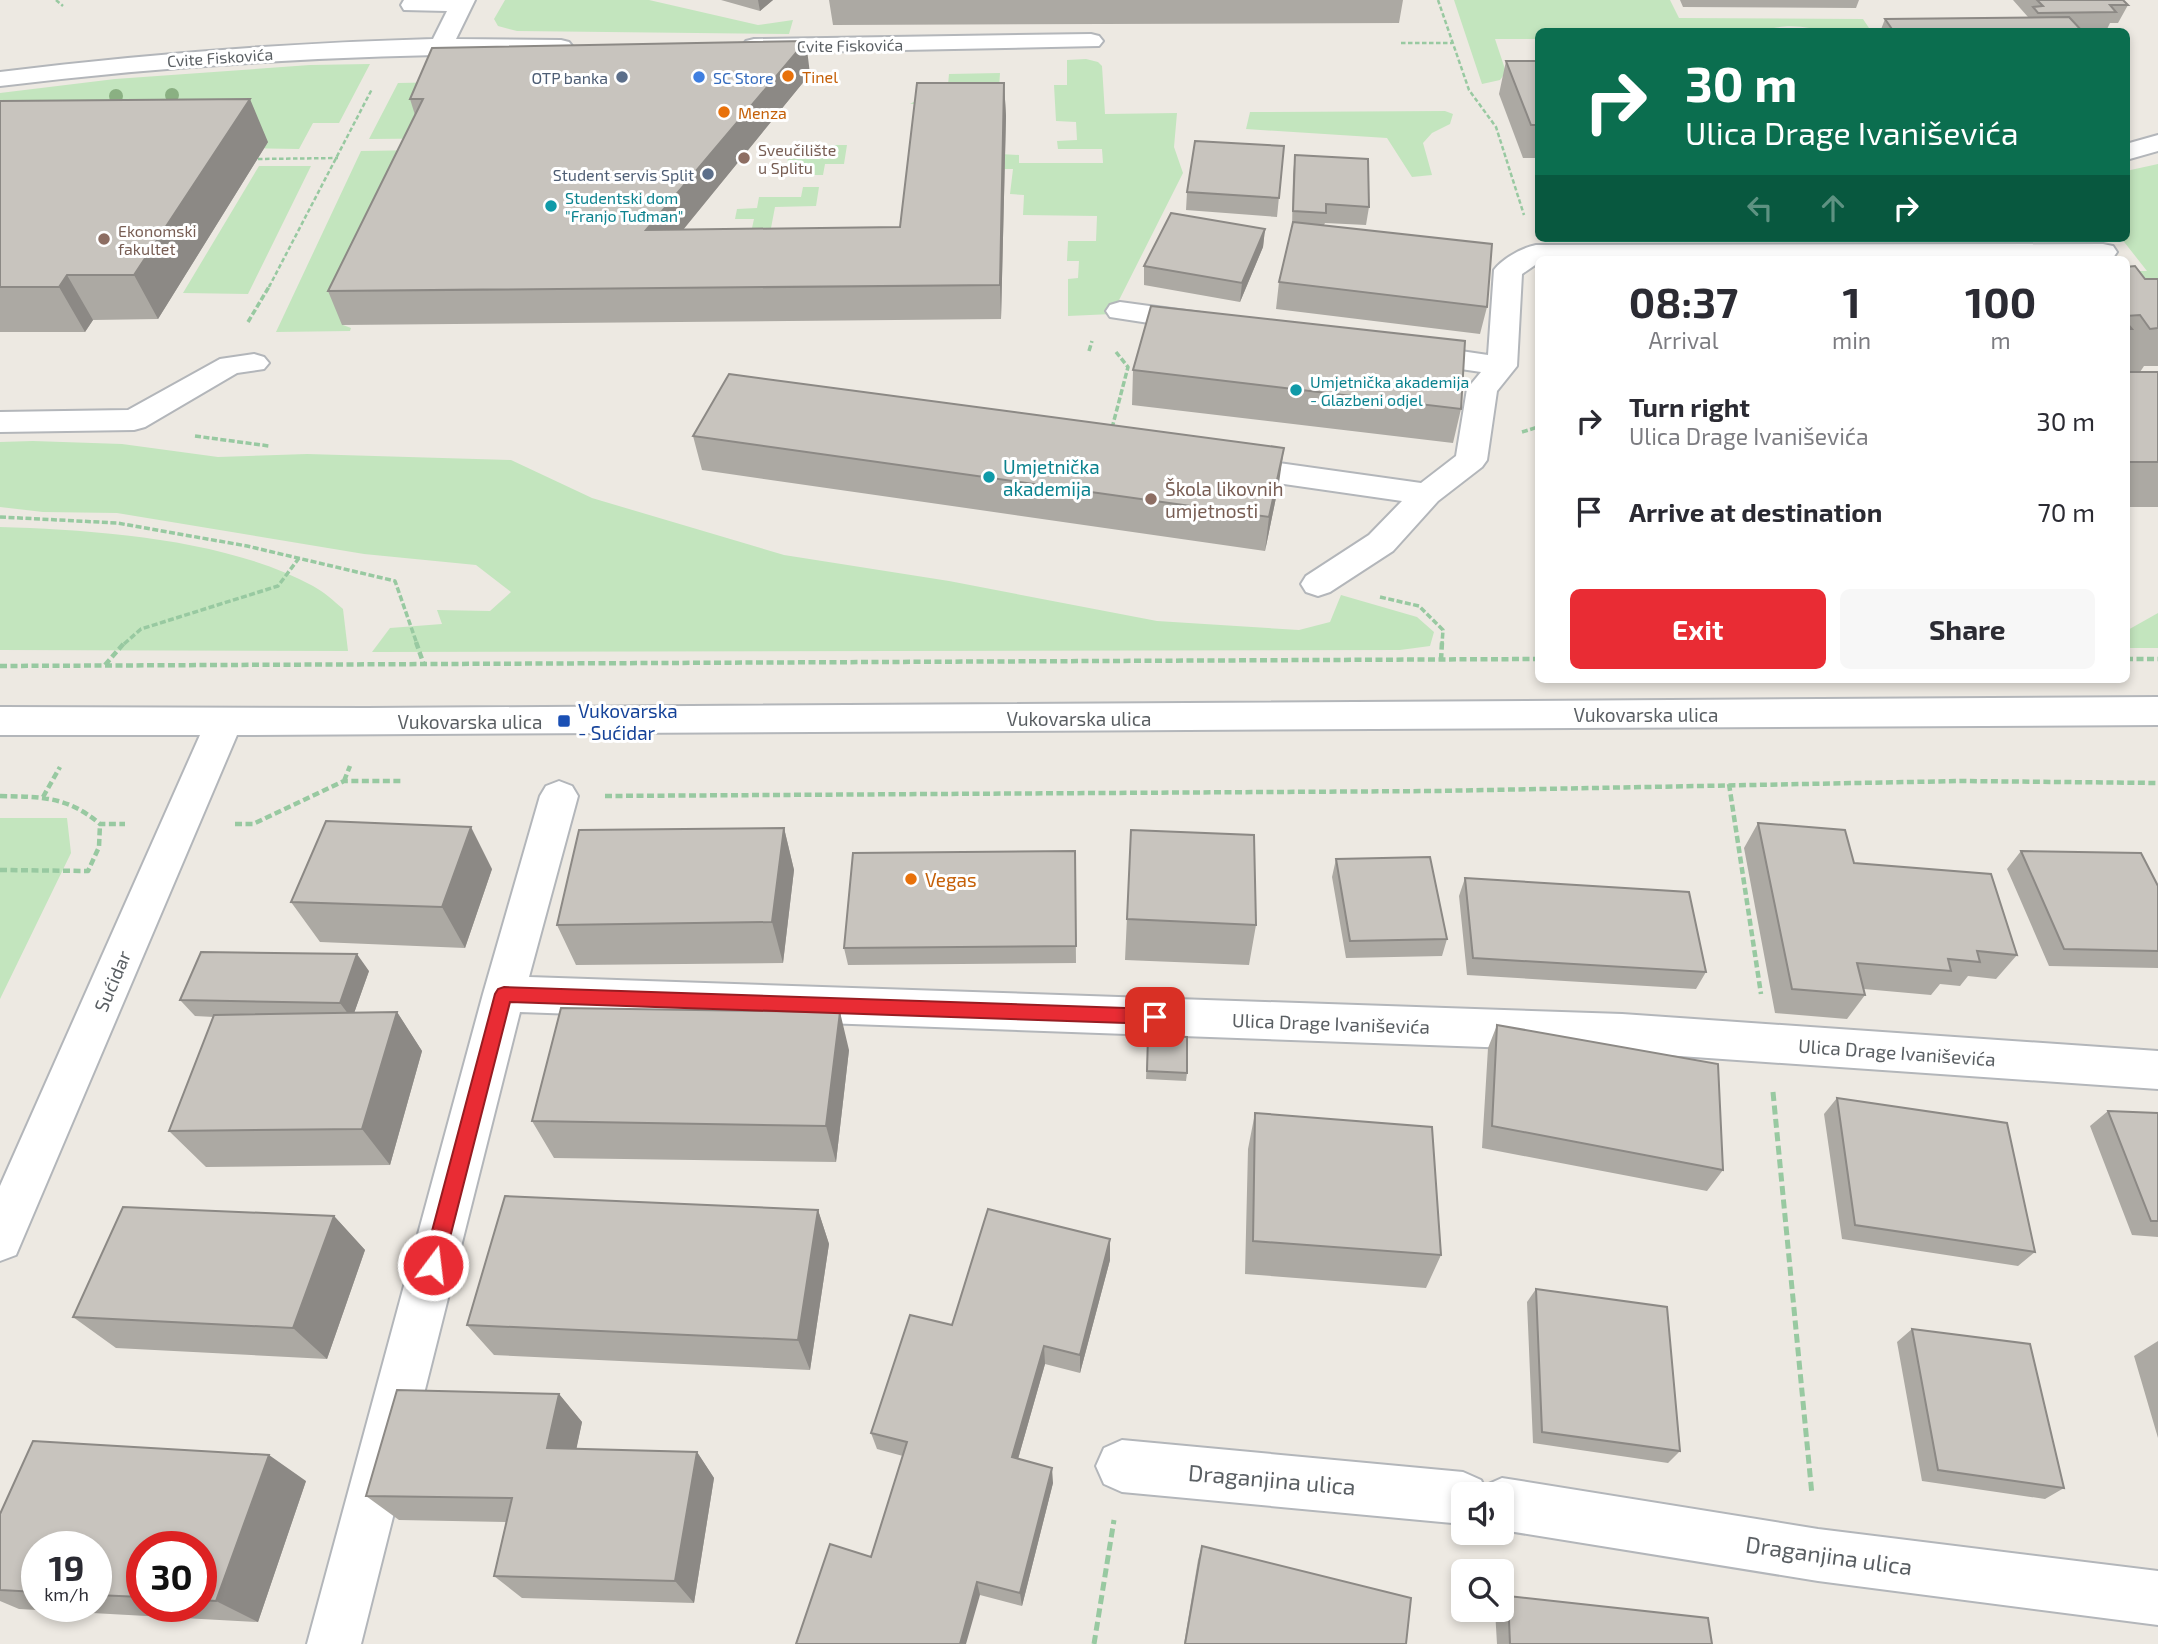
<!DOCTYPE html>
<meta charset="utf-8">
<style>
:root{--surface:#fff;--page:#f7f7f7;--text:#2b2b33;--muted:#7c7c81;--accent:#e92c34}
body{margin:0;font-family:"Exo 2",sans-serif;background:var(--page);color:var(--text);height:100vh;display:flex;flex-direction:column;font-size:26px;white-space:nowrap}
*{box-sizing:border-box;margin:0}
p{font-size:23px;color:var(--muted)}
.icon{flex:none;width:38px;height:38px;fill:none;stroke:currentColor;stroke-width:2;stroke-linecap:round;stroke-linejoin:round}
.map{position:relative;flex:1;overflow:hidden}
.sheet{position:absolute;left:1535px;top:256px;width:595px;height:427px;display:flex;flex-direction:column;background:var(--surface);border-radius:10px;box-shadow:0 4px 10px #0003}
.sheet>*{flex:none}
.banner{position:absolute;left:1535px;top:28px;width:595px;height:214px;border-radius:10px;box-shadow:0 4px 10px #0003;background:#0b6e4f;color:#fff;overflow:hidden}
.tools{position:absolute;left:1451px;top:1482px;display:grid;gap:14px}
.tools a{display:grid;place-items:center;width:63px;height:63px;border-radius:10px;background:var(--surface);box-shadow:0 4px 10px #0003;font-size:35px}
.speed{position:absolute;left:21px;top:1531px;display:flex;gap:14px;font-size:35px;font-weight:700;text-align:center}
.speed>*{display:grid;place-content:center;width:91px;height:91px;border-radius:50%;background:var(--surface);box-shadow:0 4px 10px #0003;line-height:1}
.speed small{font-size:18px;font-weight:400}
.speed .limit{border:10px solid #d22;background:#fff;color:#111}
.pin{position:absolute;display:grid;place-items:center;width:60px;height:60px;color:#fff;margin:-30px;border-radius:14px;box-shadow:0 4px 10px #0006}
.me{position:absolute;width:77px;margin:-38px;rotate:15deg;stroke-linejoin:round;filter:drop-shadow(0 0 5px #0008)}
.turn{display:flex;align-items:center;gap:24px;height:147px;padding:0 35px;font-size:32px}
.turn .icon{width:91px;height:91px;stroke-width:2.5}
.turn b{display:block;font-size:49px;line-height:60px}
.lanes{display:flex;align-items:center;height:66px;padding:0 35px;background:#0003;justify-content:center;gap:35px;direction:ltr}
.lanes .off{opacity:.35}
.eta{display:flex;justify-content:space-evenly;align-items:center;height:119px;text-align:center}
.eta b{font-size:42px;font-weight:700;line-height:49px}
.button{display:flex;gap:14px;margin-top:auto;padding:14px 35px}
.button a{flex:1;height:80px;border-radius:10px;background:var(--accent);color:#fff;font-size:28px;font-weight:700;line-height:80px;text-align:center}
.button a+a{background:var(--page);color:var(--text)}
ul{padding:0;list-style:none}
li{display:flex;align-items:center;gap:21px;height:91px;padding:0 35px}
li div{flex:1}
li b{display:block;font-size:26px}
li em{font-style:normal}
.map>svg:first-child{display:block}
.green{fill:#c3e5be}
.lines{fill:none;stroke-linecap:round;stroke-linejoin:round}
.minor-casing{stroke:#b3b6ba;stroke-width:4}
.path-far3{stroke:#98c9a1;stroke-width:2.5;stroke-dasharray:4.5 2.5;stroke-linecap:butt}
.path-far2{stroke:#98c9a1;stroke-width:3.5;stroke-dasharray:6 2.5;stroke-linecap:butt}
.path-far1{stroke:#98c9a1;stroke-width:4.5;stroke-dasharray:7 3.5;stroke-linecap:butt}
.path{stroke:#98c9a1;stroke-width:5;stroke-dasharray:9 4.5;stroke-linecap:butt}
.minor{fill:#fff;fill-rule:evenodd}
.tree{fill:#8ab082}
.wall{fill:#aca9a3;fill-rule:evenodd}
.shaded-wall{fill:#8c8985}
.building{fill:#c8c4be;stroke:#8c8985;stroke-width:2}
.route{fill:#e92c34;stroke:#971d22;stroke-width:2}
.food-dot{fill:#e8710a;stroke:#fff;stroke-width:2.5}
.service-dot{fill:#5c6f8a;stroke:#fff;stroke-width:2.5}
.shop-dot{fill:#3f7fe0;stroke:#fff;stroke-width:2.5}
.education-dot{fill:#8d6e63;stroke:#fff;stroke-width:2.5}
.culture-dot{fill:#0f9aa8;stroke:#fff;stroke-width:2.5}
.transit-dot{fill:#1a4fb4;stroke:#fff;stroke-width:2.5}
.labels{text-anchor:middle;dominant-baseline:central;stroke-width:6;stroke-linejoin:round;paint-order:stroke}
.far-street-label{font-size:16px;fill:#5a5f63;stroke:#fff}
.far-food-label{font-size:16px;fill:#c56008;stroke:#fff;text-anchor:start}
.far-service-label{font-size:16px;fill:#4e5e75;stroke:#fff;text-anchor:end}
.far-shop-label{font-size:16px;fill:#366cbe;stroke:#fff;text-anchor:start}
.far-education-label{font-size:16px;fill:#785e54;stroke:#fff;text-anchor:start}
.far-culture-label{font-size:16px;fill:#0d838f;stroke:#fff;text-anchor:start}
.culture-label{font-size:19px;fill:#0d838f;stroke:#fff;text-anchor:start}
.education-label{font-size:19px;fill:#785e54;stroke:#fff;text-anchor:start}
.transit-label{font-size:19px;fill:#164399;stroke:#fff;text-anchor:start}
.street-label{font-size:19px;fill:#5a5f63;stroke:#fff}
.food-label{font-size:19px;fill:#c56008;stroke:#fff;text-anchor:start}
.near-street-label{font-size:23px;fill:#5a5f63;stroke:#fff}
</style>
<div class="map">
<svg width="2158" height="1644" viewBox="0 0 2158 1644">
<rect width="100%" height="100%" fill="#ede9e2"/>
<path class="green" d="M505,0H649L758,25L793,20L789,34L517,31L498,26L494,19Z
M1454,0H1670L1679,18L1863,19L1871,31C1860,31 1848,32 1837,31C1803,29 1793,21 1758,32H1538V39H1495L1506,72L1500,80L1482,84Z
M1086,59L1098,62L1102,66L1105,114L1177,113L1174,147L1183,173L1112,314L1068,316V279L1078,278L1079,261H1067L1068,241H1096L1097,216L1023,215L1024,195L1010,194L1013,169H1000V154L1019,155V163H1103L1102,149H1058L1057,141L1077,140L1076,122L1056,121L1054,85H1067V60Z
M370,64L339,123H313L299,149L0,144V93L115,79L310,65Z
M1000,73L999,88L962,103L910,104L924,96H947L949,74Z
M503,81L483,138L369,139L398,83Z
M1445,111L1453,114L1450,124L1432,133L1423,143L1432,175L1412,177L1387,138L1246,129L1250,112Z
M828,145H847L844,164H825L823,175H803L805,164L787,165L790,146H808L806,155H826Z
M425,150L343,325L351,328L350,331L276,332L361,151Z
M2158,164V298L2138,271H2147L2121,238H2126V171Z
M259,166H311L248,294L183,293Z
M803,187H819L816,206L775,207L771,228H752L754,219H735L737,209L757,208L759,197H801Z
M33,441L122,444L218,457L307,454L511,460L592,498L784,555L949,581L1157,621L1299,630L1330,622L1341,595L1417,617L1434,632L1430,646L1400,650L372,652L390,628L442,624L437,610L490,611L511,592L476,565L364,554L117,513L43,512L0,507V442Z
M0,527C97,530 227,539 313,586C324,592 334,601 343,609L348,651L0,650Z
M2158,613V648H2126V631Z
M0,818H67L71,853L0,999Z"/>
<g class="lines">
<g class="minor-casing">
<path id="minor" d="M404,0H475L456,39L561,40L569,42L573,47L569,52L561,54C373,53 187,63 0,86V72C144,54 288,43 433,39L447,11L404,10L401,5Z
M1091,34L1099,36L1103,41L1099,46L754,53L746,51L742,46L746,41L754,39Z
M2158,135V151L2126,160V144Z
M2103,244L2113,246L2117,252L2113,258L1538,259V263L1522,274L1517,366L1497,391L1487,460L1482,467L1438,501L1393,551L1330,592L1318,596L1306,592L1301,584L1306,576L1369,535L1402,501L1229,476L1218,473L1213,466L1218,459L1229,456L1421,483L1456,456L1467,389L1481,372L1413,362L1403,359L1398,353L1403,347L1413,344L1488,355L1494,270C1503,258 1522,248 1536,245Z
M1120,302L1201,313L1211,316L1215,322L1211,328L1201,331L1110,317L1106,311L1110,305Z
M254,354L264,357L269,363L264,369L237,373L145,427L134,430L0,432V412L128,410L220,359Z
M2158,697V725L237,735L16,1255L0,1261V1186L200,735H0V707L367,708Z
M559,781L572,786L578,796L529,977L1622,1014L2158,1051V1089L1622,1052L520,1012L361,1644H307L483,994L540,796L546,786Z
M1122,1440L1463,1472L1481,1480L1484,1486L1502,1478L1818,1529L2158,1571V1625L1818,1581L1502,1530V1494H1463V1524L1122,1492L1104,1484L1096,1466L1104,1448Z"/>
</g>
<path class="path-far3" d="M56,0L63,6
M1438,0L1469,90L1496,127L1524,215
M1401,43H1452
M258,159L338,158
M269,287L372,89"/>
<path class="path-far2" d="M248,322L270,285
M1089,351L1092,341
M1112,428L1128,367L1116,352
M1522,432L1538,427
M195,436L269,446
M0,517L117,523L247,546L395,581L417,644
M1380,597L1419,606L1443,630L1442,644
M124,644L141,629L278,586L299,558"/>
<path class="path-far1" d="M416,642L424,665
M2126,659H2158
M1441,660L1442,642
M105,665L125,642
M0,666L1538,659
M344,781L350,766
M1729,784L1761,994
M0,796C42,797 67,796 100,824H125
M605,796L1435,791L1962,781L2158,783
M43,797L60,767
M235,824H253L344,781H403
M0,870L88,871L99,847L100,824"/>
<path class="path" d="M1773,1092L1812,1495
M1094,1644L1114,1520"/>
<use href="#minor" class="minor"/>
</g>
<g class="tree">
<circle cx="172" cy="95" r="7"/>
<circle cx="116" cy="96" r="7"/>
</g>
<path class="wall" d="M721,0H773L760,11Z
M829,0H1403L1399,23L833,25Z
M1680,0H1859L1856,8L1683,7Z
M2013,0H2123L2128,5L2118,23H2110L2107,29L2081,30L2083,32H1880L1885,19L2028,17Z
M1506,61H1538V158H1523L1499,94Z
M810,74L683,230L900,227L1004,83L1006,116L1001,319L342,325L328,291L415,115L410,99Z
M0,101L268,142L158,319L93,320L85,332H0Z
M1284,146L1277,217L1186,210L1187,192Z
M1295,155L1369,207L1366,225L1325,223L1324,225L1487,307L1480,334L1276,309L1279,282L1292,230L1293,174Z
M1265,229L1263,247L1240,302L1144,285V266Z
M2126,267L2145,279H2158V366H2144L2140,372H2158V507H2126Z
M1133,370L1461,409L1453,443L1132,405Z
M693,436L1279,483L1265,551L702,470Z
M1758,823L1854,863L2017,955L1996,979L1968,976L1960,986L1940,984L1931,995L1864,989L1865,995L1847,1019L1775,1013L1744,848Z
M784,828L794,870L783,963L576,965L557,925Z
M1131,830L1256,925L1249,965L1125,960Z
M1075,851L1076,963L848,965L844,948Z
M2021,851L2158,886V968L2049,966L2007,869Z
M1336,859L1447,939L1442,956L1346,958L1332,877Z
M492,869L465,948L320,942L291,902Z
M1465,878L1706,972L1696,989L1467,975L1459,896Z
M369,971L354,1013L397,1012L422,1051L390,1165L206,1167L169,1131L214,1017L195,1016L180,1000Z
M1497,1025L1723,1170L1707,1191L1482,1148L1488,1048Z
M1148,1035L1187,1073L1186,1081L1146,1079Z
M849,1050L836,1162L554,1158L532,1121Z
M1837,1098L2035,1252L2018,1266L1842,1239L1824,1114Z
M2108,1111L2158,1113V1237L2132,1235L2090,1126Z
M1255,1113L1441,1255L1426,1288L1245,1274L1248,1149Z
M818,1210L829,1244L810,1370L494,1355L467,1325Z
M334,1216L365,1250L327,1359L116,1348L73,1317Z
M1110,1239V1260L1080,1373L1045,1364L1018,1459L1053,1483L1022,1606L980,1595L871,1557L903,1456L877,1449L871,1433L952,1325Z
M1536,1289L1680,1451L1668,1463L1533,1443L1527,1302Z
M1912,1329L2064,1488L2045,1499L1922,1481L1897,1342Z
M2158,1341V1438L2134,1356Z
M559,1394L582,1422L576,1449L697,1452L714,1478L694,1603L522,1598L494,1576L506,1522L399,1520L366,1496Z
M306,1481L258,1622L19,1609L0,1601V1514ZM37,1547H96V1606H37ZM142,1547H201V1606H142Z
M1202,1546L1406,1644H1184L1198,1560Z
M1508,1596L1712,1644H1497L1495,1610H1502V1603Z"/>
<path class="shaded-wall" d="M758,0H773L760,11Z
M806,41L810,74L655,264L646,230Z
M1004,83L1006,116L1001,319L1000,285Z
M250,99L268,142L158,319L134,275Z
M1265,229L1263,247L1240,302L1242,283Z
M67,275L93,320L85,332L59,287Z
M1284,448L1279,483L1265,551L1269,517Z
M471,827L492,869L465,948L442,907Z
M784,828L794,870L783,963L772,922Z
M357,954L369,971L352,1019L340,1003Z
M397,1012L422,1051L390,1165L362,1129Z
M840,1012L849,1050L836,1162L826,1126Z
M818,1210L829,1244L810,1370L798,1340Z
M334,1216L365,1250L327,1359L293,1328Z
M1110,1239V1260L1080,1373V1355Z
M1044,1346L1045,1364L1014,1473L1012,1457Z
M559,1394L582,1422L571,1475L547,1448Z
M697,1452L714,1478L694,1603L675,1581Z
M269,1455L306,1481L258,1622L216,1601Z
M1052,1468L1053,1483L1022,1606L1020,1593Z
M977,1582L980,1595L966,1644H960Z"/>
<path class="building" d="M2037,0H2123L2128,5H2110L2116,12L2038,13L2033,7L2043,6Z
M2069,17L2083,32H1894L1885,19Z
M806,41L646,230L900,227L917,83H1004L1000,285L328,291L423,99H410L432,48Z
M1506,61H1538V125H1531Z
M250,99L134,275H67L59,287H0V101Z
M1195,141L1284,146L1279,198L1187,192Z
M1295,155L1368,159L1369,207L1326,204V213L1293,211Z
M1171,213L1265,229L1242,283L1144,266Z
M1293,222L1492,244L1487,307L1279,282Z
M2135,266L2145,279H2158V328L2150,329L2140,315L2126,316V267Z
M1151,306L1465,341L1461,409L1133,370Z
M2126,322L2132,329H2126Z
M2126,372H2158V462H2126Z
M729,374L1284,448L1269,517L693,436Z
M326,821L471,827L442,907L291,902Z
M1758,823L1845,830L1854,863L1991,874L2017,955L1977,951L1980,962L1948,959L1951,971L1857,963L1865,995L1792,989Z
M784,828L772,922L557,925L579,830Z
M1131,830L1254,835L1256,925L1127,919Z
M1075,851L1076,946L844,948L853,853Z
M2021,851L2141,853L2158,886V951L2064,949Z
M1430,857L1447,939L1350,941L1336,859Z
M1465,878L1689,892L1706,972L1473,958Z
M201,952L357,954L340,1003L180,1000Z
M561,1008L840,1012L826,1126L532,1121Z
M397,1012L362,1129L169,1131L214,1015Z
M1497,1025L1718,1064L1723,1170L1492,1126Z
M1148,1035L1187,1037V1073L1147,1071Z
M1837,1098L2007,1123L2035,1252L1855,1225Z
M2108,1111L2158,1113V1221H2151Z
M1255,1113L1432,1127L1441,1255L1253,1241Z
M505,1196L818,1210L798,1340L467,1325Z
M123,1207L334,1216L293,1328L73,1317Z
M988,1209L1110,1239L1080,1355L1044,1346L1012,1457L1052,1468L1020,1593L977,1582L960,1644H796L830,1544L871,1557L907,1442L871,1433L910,1315L952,1325Z
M1536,1289L1667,1307L1680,1451L1542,1432Z
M1912,1329L2030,1344L2064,1488L1938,1470Z
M397,1390L559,1394L547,1448L697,1452L675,1581L494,1576L512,1498L366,1496Z
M33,1441L269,1455L216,1601L201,1600V1547H142V1597L96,1595V1547H37V1592L0,1590V1514Z
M1202,1546L1411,1598L1406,1644H1185Z
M1508,1596L1708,1618L1712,1644H1510Z"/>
<path class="route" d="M504,987L1155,1009L1162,1011L1164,1017L1162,1022L1155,1024L510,1002L443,1265L440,1272L433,1274L426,1272L423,1265L495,994L498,989Z"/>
<g class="food-dot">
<circle cx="788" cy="76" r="7"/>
<circle cx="724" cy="112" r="7"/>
<circle cx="911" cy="879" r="7"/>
</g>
<g class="service-dot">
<circle cx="622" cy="77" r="7"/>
<circle cx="708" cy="174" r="7"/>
</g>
<circle class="shop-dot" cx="699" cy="77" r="7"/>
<g class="education-dot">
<circle cx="744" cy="158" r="7"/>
<circle cx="104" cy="239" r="7"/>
<circle cx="1151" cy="499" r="7"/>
</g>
<g class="culture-dot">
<circle cx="551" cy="206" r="7"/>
<circle cx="1296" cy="390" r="7"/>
<circle cx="989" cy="477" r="7"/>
</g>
<rect class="transit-dot" x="557" y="714" width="14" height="14" rx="3.5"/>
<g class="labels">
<g class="far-street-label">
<text transform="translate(850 45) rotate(-1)">Cvite Fiskovića</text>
<text transform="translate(220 57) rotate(-4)">Cvite Fiskovića</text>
</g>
<g class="far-food-label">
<text x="802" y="76">Tinel</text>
<text x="738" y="112">Menza</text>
</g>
<g class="far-service-label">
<text x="608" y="77">OTP banka</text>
<text x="694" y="174">Student servis Split</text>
</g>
<g class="far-shop-label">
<text x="713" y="77">SC Store</text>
</g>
<g class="far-education-label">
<text x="758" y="149">Sveučilište<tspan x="758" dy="18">u Splitu</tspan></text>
<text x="118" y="230">Ekonomski<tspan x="118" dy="18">fakultet</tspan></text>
</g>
<g class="far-culture-label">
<text x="565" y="197">Studentski dom<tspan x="565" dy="18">"Franjo Tuđman"</tspan></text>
<text x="1310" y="381">Umjetnička akademija<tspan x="1310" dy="18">- Glazbeni odjel</tspan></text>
</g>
<g class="culture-label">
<text x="1003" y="466">Umjetnička<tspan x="1003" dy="22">akademija</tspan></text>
</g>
<g class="education-label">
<text x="1165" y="488">Škola likovnih<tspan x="1165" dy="22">umjetnosti</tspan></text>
</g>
<g class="transit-label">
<text x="578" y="710">Vukovarska<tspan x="578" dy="22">- Sućidar</tspan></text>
</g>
<g class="street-label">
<text x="1646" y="714">Vukovarska ulica</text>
<text x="1079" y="718">Vukovarska ulica</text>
<text x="470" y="721">Vukovarska ulica</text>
<text transform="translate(112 981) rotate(-67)">Sućidar</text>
<text transform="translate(1331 1023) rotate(2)">Ulica Drage Ivaniševića</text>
<text transform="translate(1897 1052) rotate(4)">Ulica Drage Ivaniševića</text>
</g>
<g class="food-label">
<text x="925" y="879">Vegas</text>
</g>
<g class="near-street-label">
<text transform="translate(1272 1479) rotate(5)">Draganjina ulica</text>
<text transform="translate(1829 1555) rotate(8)">Draganjina ulica</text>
</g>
</g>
</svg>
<div class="tools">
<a><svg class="icon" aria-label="sound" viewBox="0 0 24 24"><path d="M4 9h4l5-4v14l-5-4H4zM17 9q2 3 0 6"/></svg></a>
<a><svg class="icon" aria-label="search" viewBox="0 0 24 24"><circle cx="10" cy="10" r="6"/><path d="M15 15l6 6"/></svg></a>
</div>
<div class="speed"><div>19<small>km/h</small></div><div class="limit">30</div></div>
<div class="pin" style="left:1155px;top:1017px;background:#d93025"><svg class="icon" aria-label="arrive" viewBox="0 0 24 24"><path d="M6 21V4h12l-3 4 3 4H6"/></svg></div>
<svg class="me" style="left:433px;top:1265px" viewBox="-20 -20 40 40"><circle r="17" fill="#e92c34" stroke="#fff" stroke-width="3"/><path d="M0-11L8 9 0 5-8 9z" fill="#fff"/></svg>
<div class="banner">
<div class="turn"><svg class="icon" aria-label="right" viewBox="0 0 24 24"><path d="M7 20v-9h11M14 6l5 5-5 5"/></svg><div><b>30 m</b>Ulica Drage Ivaniševića</div></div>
<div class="lanes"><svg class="icon off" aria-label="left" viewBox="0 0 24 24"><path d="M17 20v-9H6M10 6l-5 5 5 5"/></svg><svg class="icon off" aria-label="ahead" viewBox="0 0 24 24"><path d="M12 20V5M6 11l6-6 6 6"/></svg><svg class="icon" aria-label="right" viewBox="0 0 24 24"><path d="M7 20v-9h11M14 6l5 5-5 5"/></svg></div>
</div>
<section class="sheet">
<div class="eta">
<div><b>08:37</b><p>Arrival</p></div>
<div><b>1</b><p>min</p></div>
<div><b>100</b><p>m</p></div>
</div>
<ul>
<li><svg class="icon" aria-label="right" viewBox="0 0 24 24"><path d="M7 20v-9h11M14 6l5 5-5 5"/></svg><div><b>Turn right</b><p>Ulica Drage Ivaniševića</p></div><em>30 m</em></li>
<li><svg class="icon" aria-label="arrive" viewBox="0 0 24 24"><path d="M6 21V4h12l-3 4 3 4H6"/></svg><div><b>Arrive at destination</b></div><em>70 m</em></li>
</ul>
<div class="button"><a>Exit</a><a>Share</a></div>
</section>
</div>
